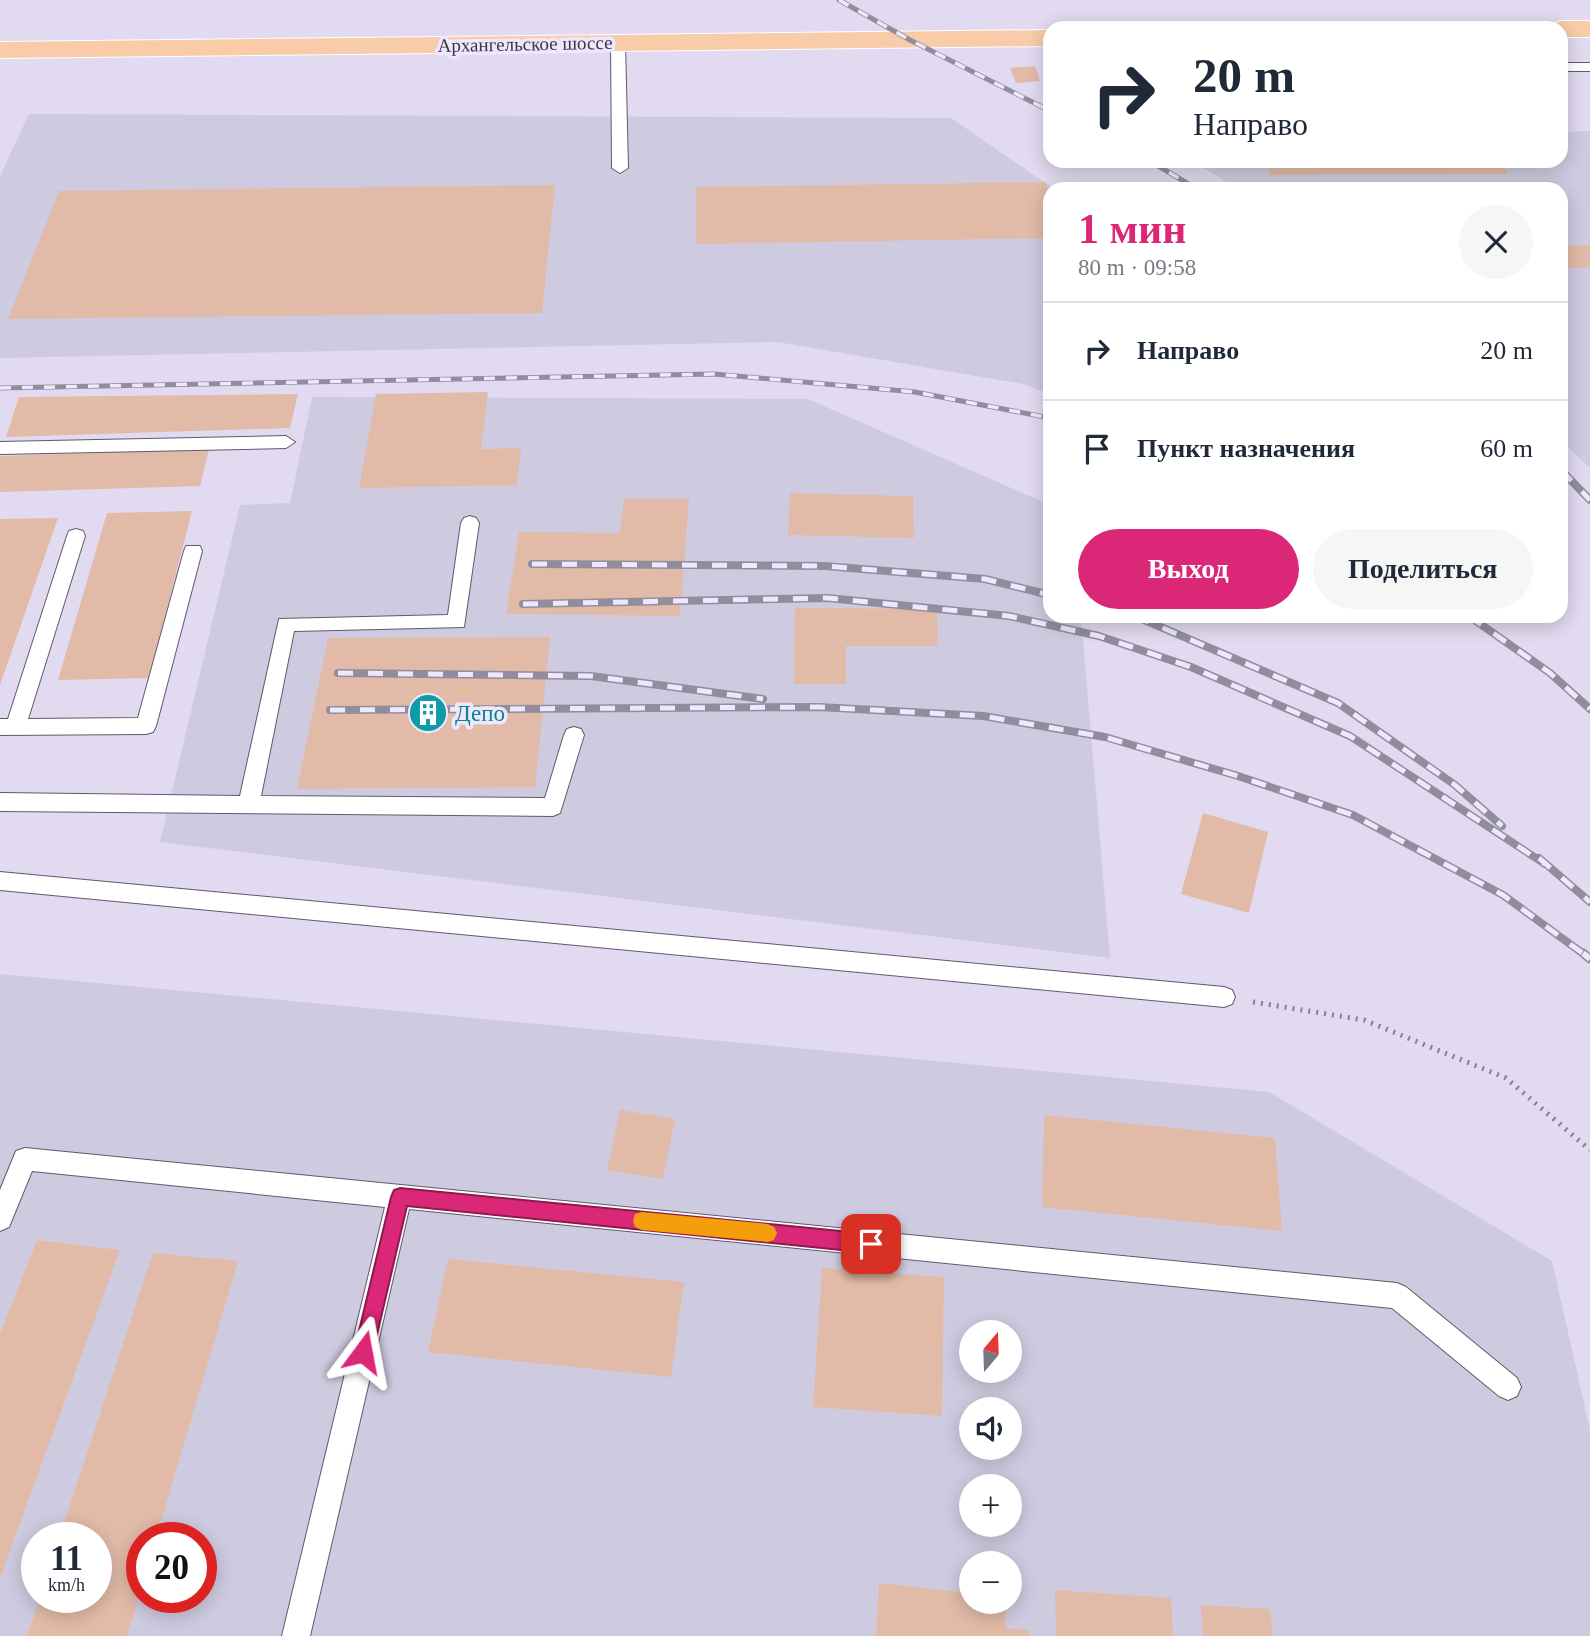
<!DOCTYPE html>
<html lang="ru">
<meta charset="utf-8">
<style>
:root{--surface:#fff;--page:#f6f6f7;--text:#1f2937;--muted:#747a83;--line:#e0e1e3;--accent:#db2777}
body{margin:0;font-family:"Times New Roman",serif;background:var(--page);color:var(--text);height:100vh;display:flex;flex-direction:column;font-size:26px;white-space:nowrap}
*{box-sizing:border-box;margin:0}
p{font-size:23px;color:var(--muted)}
.icon{flex:none;width:38px;height:38px;fill:none;stroke:currentColor;stroke-width:2;stroke-linecap:round;stroke-linejoin:round}
.map{position:relative;flex:1;overflow:hidden}
.sheet{position:absolute;left:1043px;top:182px;width:525px;height:441px;display:flex;flex-direction:column;background:var(--surface);border-radius:21px;box-shadow:0 4px 18px #0003}
.sheet>*{flex:none}
.guide{position:absolute;left:1043px;top:21px;width:525px;height:147px;border-radius:21px;box-shadow:0 4px 18px #0003;background:#fff;color:var(--text);overflow:hidden}
.needle{width:46px;rotate:19deg}
.buttons{position:absolute;left:959px;top:1320px;display:grid;gap:14px}
.buttons a{display:grid;place-items:center;width:63px;height:63px;border-radius:50%;background:var(--surface);box-shadow:0 4px 18px #0003;font-size:35px}
.speed{position:absolute;left:21px;top:1522px;display:flex;gap:14px;font-size:35px;font-weight:700;text-align:center}
.speed>*{display:grid;place-content:center;width:91px;height:91px;border-radius:50%;background:var(--surface);box-shadow:0 4px 18px #0003;line-height:1}
.speed small{font-size:18px;font-weight:400}
.speed .limit{border:10px solid #d22;background:#fff;color:#111}
.pin{position:absolute;display:grid;place-items:center;width:60px;height:60px;color:#fff;margin:-30px;border-radius:14px;box-shadow:0 4px 10px #0006}
.me{position:absolute;width:77px;margin:-38px;rotate:13deg;stroke-linejoin:round;filter:drop-shadow(0 0 5px #0008)}
.turn{display:flex;align-items:center;gap:24px;height:147px;padding:0 35px;font-size:32px}
.turn .icon{width:91px;height:91px;stroke-width:2.5}
.turn b{display:block;font-size:49px;line-height:60px}
.round{display:grid;place-items:center;flex:none;width:74px;height:74px;border-radius:37px;background:var(--page)}
.head{display:flex;align-items:center;justify-content:space-between;height:119px;padding:0 35px}
h1{font-size:42px;font-weight:700;line-height:52px;color:var(--accent)}
.button{display:flex;gap:14px;margin-top:auto;padding:14px 35px}
.button a{flex:1;height:80px;border-radius:42px;background:var(--accent);color:#fff;font-size:28px;font-weight:700;line-height:80px;text-align:center}
.button a+a{background:var(--page);color:var(--text)}
ul{padding:0;list-style:none}
li{display:flex;align-items:center;gap:21px;height:98px;padding:0 35px;border-top:2px solid var(--line)}
li div{flex:1}
li b{display:block;font-size:26px}
li em{font-style:normal}
.map>svg:first-child{display:block}
.industrial{fill:#cecbe0;fill-rule:evenodd}
.building{fill:#e2bba8}
.lines{fill:none;stroke-linecap:round;stroke-linejoin:round}
.lane-casing{stroke:#60596c;stroke-width:2}
.primary-casing{stroke:#fff;stroke-width:2}
.path{stroke:#85818f;stroke-width:5;stroke-dasharray:2 6;stroke-linecap:butt}
.lane{fill:#fff;fill-rule:evenodd}
.primary{fill:#f8cba9;fill-rule:evenodd}
.rail-far2-casing{stroke:#928d9d;stroke-width:5}
.rail-far1-casing{stroke:#928d9d;stroke-width:8}
.rail-casing{stroke:#928d9d;stroke-width:9}
.rail-far2{stroke:#eee7fd;stroke-width:3.5;stroke-dasharray:11;stroke-linecap:butt}
.rail-far1{stroke:#eee7fd;stroke-width:5;stroke-dasharray:15;stroke-linecap:butt}
.rail{stroke:#eee7fd;stroke-width:6;stroke-dasharray:19;stroke-linecap:butt}
.route{fill:#db2777;stroke:#8e194d;stroke-width:2}
.slow{fill:#f59e0b}
.labels{text-anchor:middle;dominant-baseline:central;stroke-width:7;stroke-linejoin:round;paint-order:stroke}
.far-street-label{font-size:19px;fill:#3a3740;stroke:#eee7fd}
.culture-label{font-size:23px;fill:#0d838f;stroke:#eee7fd;text-anchor:start}
</style>
<div class="map">
<svg width="1590" height="1636" viewBox="0 0 1590 1636">
<rect width="100%" height="100%" fill="#e1daf0"/>
<path class="industrial" d="M29,114L951,118L1054,189H1050V394L1023,384L778,342L0,358V176Z
M1590,131V468L1561,440V189H1237L1193,161H1561V132Z
M312,397L808,399L1050,505V616H1081L1110,958L160,842L240,505L290,503Z
M0,974L1269,1092L1552,1261L1590,1430V1636H0ZM971,1332H1010V1370H971ZM971,1409H1010V1447H971ZM971,1486H1010V1524H971ZM37,1538H96V1598H37ZM142,1538H201V1598H142ZM971,1563H1010V1601H971Z"/>
<path class="building" d="M1035,66L1040,81L1016,83L1010,68Z
M1266,161H1502L1508,174L1270,175Z
M1046,182L1050,204V238L696,244V187Z
M555,185L542,313L8,319L59,191Z
M1590,245V267L1561,269V246Z
M488,392L481,449L521,448L517,485L359,488L376,394Z
M298,394L290,428L6,437L19,397Z
M209,449L200,486L0,492V456Z
M790,493L913,496L914,538L788,535Z
M624,499H689L680,616L506,614L519,532L620,533Z
M192,511L149,678L58,680L107,513Z
M58,518L0,685V519Z
M795,608L937,609L938,646H846V684H794Z
M550,637L535,787L297,789L328,638Z
M1203,813L1268,832L1249,913L1181,894Z
M620,1110L675,1119L663,1179L607,1170Z
M1044,1115L1275,1138L1282,1231L1042,1207Z
M37,1240L120,1250L0,1578V1334Z
M153,1253L238,1261L156,1538H142V1586L127,1636H27L40,1598H96V1538H59Z
M448,1259L684,1282L671,1377L428,1352Z
M822,1268L944,1277L942,1416L813,1407Z
M879,1583L971,1593V1601H1006L1005,1628L1029,1630V1636H876Z
M1055,1590L1171,1598L1173,1636H1056Z
M1201,1605L1270,1609L1273,1636H1203Z"/>
<g class="lines">
<g class="lane-casing">
<path id="lane" d="M618,39L625,43L628,168L620,173L612,168L611,43Z
M1561,63H1590V71H1561Z
M286,436L295,442L286,448L0,454V442Z
M470,516L476,518L479,523L464,627L294,631L261,796L545,798L564,735L567,729L574,727L581,729L584,735L560,813L553,816L0,811V793L240,796L279,619L448,615L461,523L464,518Z
M76,529L83,531L85,536L28,719L138,718L184,551L186,546H200L202,551L156,726L153,732L146,734L0,735V719H8L67,536L69,531Z
M0,872L1224,987L1232,990L1235,997L1232,1004L1224,1007L0,890Z
M25,1148L1397,1283L1406,1287L1517,1378L1521,1387L1517,1396L1508,1400L1499,1396L1392,1308L409,1209L310,1636H282L385,1207L32,1171L9,1227L0,1231V1190L16,1151Z"/>
</g>
<g class="primary-casing">
<path id="primary" d="M1561,21H1590V37H1561V28H1549L1552,24Z
M1050,30V46L0,58V42Z"/>
</g>
<path class="path" d="M1253,1002L1364,1020L1506,1078L1590,1150"/>
<use href="#lane" class="lane"/>
<use href="#primary" class="primary"/>
<g class="rail-far2-casing">
<path id="rail-far2" d="M839,0L910,40L1050,111
M1150,161L1197,189
M0,388L714,374L915,392L1050,418"/>
</g>
<g class="rail-far1-casing">
<path id="rail-far1" d="M1561,470L1590,500
M532,564L825,566L985,579L1050,595
M523,604L828,598L1009,616L1099,636L1191,667L1350,736L1545,864
M1135,616L1338,703L1455,785L1502,826
M1469,616L1550,673L1590,709
M338,673L591,676L763,699
M330,710L819,707L983,716L1105,737L1238,776L1353,815L1503,895L1585,955
M1539,858L1590,902"/>
</g>
<g class="rail-casing">
<path id="rail" d="M1583,953L1590,959"/>
</g>
<use href="#rail-far2" class="rail-far2"/>
<use href="#rail-far1" class="rail-far1"/>
<use href="#rail" class="rail"/>
</g>
<path class="route" d="M400,1188L871,1234L878,1237L881,1244L878,1250L871,1253L407,1206L373,1352L370,1359L363,1361L357,1359L354,1352L391,1197L394,1190Z"/>
<path class="slow" d="M642,1212L768,1224L774,1227L777,1233L774,1240L768,1242L642,1230L635,1227L633,1221L635,1214Z"/>
<defs>
<g id="building-disc" transform="scale(2.0125)"><circle r="9.5" fill="#0f9aa8" stroke="#eee7fd"/><path d="M-4-6H4V6H1V3H-1V6H-4ZM-2.5-4.3h1.7v1.8h-1.7ZM.8-4.3h1.7v1.8H.8ZM-2.5-1h1.7V.8h-1.7ZM.8-1h1.7V.8H.8Z" fill="#fff"/></g>
</defs>
<g fill-rule="evenodd">
<use href="#building-disc" x="428" y="713"/>
</g>
<g class="labels">
<g class="far-street-label">
<text transform="translate(525 44) rotate(-1)">Архангельское шоссе</text>
</g>
<g class="culture-label">
<text x="455" y="713">Депо</text>
</g>
</g>
</svg>
<div class="buttons">
<a><svg class="needle" viewBox="-14 -14 28 28"><path d="M0-13l5 13h-10z" fill="#e53935"/><path d="M0 13l5-13h-10z" fill="#747a83"/></svg></a>
<a><svg class="icon" aria-label="sound" viewBox="0 0 24 24"><path d="M4 9h4l5-4v14l-5-4H4zM17 9q2 3 0 6"/></svg></a>
<a>+</a>
<a>−</a>
</div>
<div class="speed"><div>11<small>km/h</small></div><div class="limit">20</div></div>
<div class="pin" style="left:871px;top:1244px;background:#d93025"><svg class="icon" aria-label="arrive" viewBox="0 0 24 24"><path d="M6 21V4h12l-3 4 3 4H6"/></svg></div>
<svg class="me" style="left:363px;top:1352px" viewBox="-20 -20 40 40"><path d="M0-17L14 15 0 8-14 15z" fill="#db2777" stroke="#fff" stroke-width="4"/></svg>
<div class="guide">
<div class="turn"><svg class="icon" aria-label="right" viewBox="0 0 24 24"><path d="M7 20v-9h11M14 6l5 5-5 5"/></svg><div><b>20 m</b>Направо</div></div>
</div>
<section class="sheet">
<div class="head"><div><h1>1 мин</h1><p>80 m · 09:58</p></div><a class="round"><svg class="icon" aria-label="close" viewBox="0 0 24 24"><path d="M6 6l12 12M18 6L6 18"/></svg></a></div>
<ul>
<li><svg class="icon" aria-label="right" viewBox="0 0 24 24"><path d="M7 20v-9h11M14 6l5 5-5 5"/></svg><div><b>Направо</b></div><em>20 m</em></li>
<li><svg class="icon" aria-label="arrive" viewBox="0 0 24 24"><path d="M6 21V4h12l-3 4 3 4H6"/></svg><div><b>Пункт назначения</b></div><em>60 m</em></li>
</ul>
<div class="button"><a>Выход</a><a>Поделиться</a></div>
</section>
</div>
